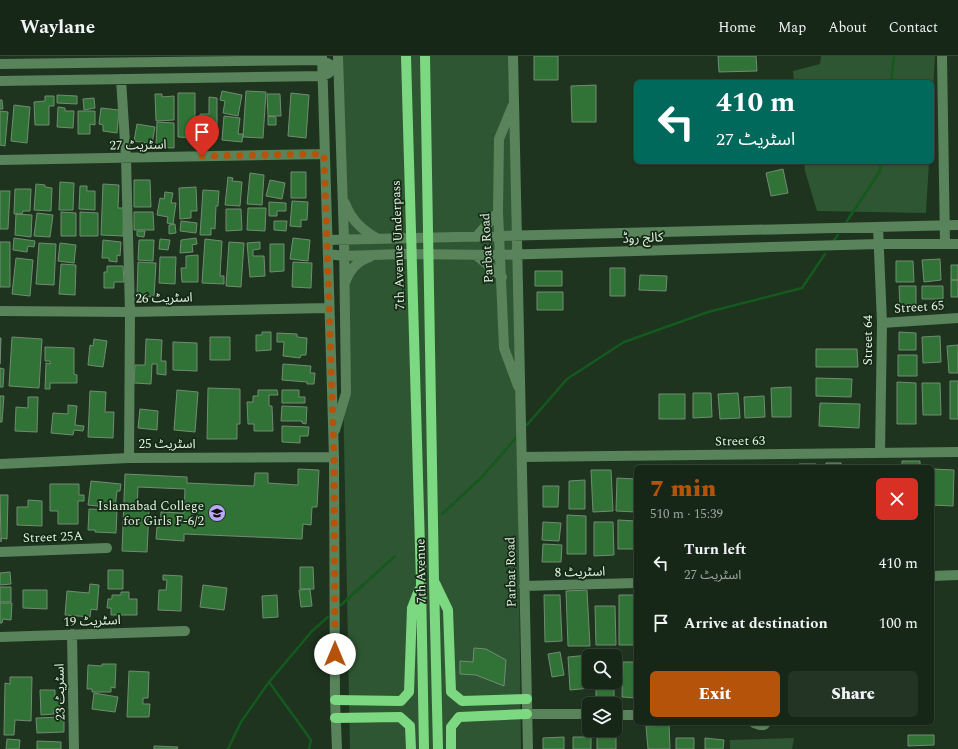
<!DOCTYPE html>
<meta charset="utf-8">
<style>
:root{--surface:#162717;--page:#233324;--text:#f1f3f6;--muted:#9ea5a1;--line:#354436;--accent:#b45309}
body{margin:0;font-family:Spectral,"Noto Sans Arabic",serif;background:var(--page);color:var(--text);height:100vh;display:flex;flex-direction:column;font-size:15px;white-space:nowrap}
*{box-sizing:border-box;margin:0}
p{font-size:13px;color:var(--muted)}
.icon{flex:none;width:22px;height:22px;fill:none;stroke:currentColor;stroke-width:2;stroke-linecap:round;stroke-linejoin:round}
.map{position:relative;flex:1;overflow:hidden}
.sheet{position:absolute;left:634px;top:409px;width:300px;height:260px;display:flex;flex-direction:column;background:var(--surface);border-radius:6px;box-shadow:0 1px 3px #0004,0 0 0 1px var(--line)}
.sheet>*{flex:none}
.top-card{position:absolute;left:634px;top:24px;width:300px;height:84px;border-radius:6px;box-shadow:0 1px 3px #0004,0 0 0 1px var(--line);background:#00695c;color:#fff;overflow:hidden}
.tools{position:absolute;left:582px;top:593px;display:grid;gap:8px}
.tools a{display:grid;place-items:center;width:40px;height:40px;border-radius:6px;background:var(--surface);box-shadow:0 1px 3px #0004,0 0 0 1px var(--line);font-size:20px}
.pin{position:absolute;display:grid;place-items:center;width:34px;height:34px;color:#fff;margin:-41px -17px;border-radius:50% 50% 50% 0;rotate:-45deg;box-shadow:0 0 4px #0007}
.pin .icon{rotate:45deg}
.me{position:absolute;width:44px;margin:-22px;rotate:0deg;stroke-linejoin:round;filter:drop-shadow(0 0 3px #0008)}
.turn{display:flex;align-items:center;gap:14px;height:84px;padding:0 16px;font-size:18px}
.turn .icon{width:52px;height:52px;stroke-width:2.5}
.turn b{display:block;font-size:28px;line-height:34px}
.round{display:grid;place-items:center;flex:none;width:42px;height:42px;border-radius:6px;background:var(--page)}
.headline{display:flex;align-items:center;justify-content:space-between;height:68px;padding:0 16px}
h1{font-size:24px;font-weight:800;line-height:30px;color:var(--accent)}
.button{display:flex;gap:8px;margin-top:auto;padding:8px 16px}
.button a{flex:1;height:46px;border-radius:6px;background:var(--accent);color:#fff;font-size:16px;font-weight:800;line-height:46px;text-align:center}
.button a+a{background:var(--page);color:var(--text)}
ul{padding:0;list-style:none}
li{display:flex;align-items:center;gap:12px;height:60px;padding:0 16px}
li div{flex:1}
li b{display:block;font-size:15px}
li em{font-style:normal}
header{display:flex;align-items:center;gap:24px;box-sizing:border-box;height:56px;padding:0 20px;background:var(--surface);border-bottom:1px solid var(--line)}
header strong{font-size:19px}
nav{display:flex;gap:22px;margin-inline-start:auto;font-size:14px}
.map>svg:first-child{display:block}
.green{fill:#2f5632}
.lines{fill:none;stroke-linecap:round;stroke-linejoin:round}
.stream{stroke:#14591e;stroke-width:2.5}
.building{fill:#317337;stroke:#728b72}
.minor{stroke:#59835a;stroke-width:10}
.major{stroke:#7dd882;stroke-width:10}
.route{stroke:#b45309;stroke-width:7;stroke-dasharray:0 12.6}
.labels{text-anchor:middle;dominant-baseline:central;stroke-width:3.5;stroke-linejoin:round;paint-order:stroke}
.street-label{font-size:13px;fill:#e4f1e3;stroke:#142a15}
.poi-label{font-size:13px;fill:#e4f1e3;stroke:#142a15;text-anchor:end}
</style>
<header>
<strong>Waylane</strong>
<nav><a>Home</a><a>Map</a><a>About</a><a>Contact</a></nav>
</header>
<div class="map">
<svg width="958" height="693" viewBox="0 0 958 693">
<rect width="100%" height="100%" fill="#1e341f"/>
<path class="green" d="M338,0H513L521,693H350L337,25Z
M821,0H935L932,51V26H794L793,15L820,8Z
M804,106H929L926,157L817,155L805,115Z
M794,682L792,693H730V684Z"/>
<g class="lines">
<path class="stream" d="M891,26L894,0
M847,165L880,115L881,106
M834,184L838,179
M527,369L567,323L624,286L708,256L802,232L825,198
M442,458L482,421L516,382
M341,549L395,500
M228,693L241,666L269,626
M309,693L311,684L269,626L312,575L328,561"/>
</g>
<path class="building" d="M534,0H558V24H534Z
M718,0H756L757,15L719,16Z
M596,29V66H572L571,30Z
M222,35L242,39L238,60L223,57L225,45L220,44Z
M246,35L266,36L263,82L243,81Z
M178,37H195V82L178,81Z
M291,37L309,39L306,82L288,80Z
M155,38H162V41L174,40V64L156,65Z
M267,38H280L281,60H268Z
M57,39L77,40V48L57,47Z
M45,40H54V50H49V69H35L34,46L45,45Z
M209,41L217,42V80H200V58H209Z
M94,42L95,52L84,54L83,43Z
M0,44H2L3,53H0Z
M14,49L30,51L27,87L11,85Z
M58,51L65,52V55H74L73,72L57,71Z
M101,52L119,54L117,77L103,75V69L99,68Z
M0,55L8,56L5,90L0,89Z
M78,55H95V69L90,68V78H78Z
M224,60L240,62L238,78H243L242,86L222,84Z
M268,60L276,61V69H268Z
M157,66L174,67V92L149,91V89H156Z
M137,68L155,71L152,88L134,85Z
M783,113L788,137L771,140L766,117Z
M291,116H306V142H291Z
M250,117L264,119L262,149L247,148Z
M228,121L233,122L232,125L242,126L240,150L225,149Z
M134,124H150L151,151H134Z
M270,124L285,127L282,143L266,140Z
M60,126L74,127L73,154H59Z
M36,128L45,129V131L52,132L51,155L34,154Z
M103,128L119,129L118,152H124L123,180L101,179Z
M80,130H87V135H95V154L79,153Z
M196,131L197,155H191V162L180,163L179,132Z
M15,133H31L30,155H23L22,158H14Z
M203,134L219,135L218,150H216L215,173L211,172V179H200Z
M0,135H10L8,173H0Z
M165,136L173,137L171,147H176L173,168L167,167L168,161L157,159L160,142L164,143Z
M292,145L308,146L307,164H301V171L290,170Z
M269,146L286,147V155H277V160H269Z
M248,152H266L265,175L247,174Z
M226,153H241L242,174L226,175Z
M61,156L76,157V180H61Z
M80,156L98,157V180H80Z
M134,156H153L154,174H134Z
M37,157L53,159L50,181L34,180Z
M16,158L32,159L31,181L15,179Z
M181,165L197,167L196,177L180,175Z
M274,165H287L286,175L274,174Z
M175,168L176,177L169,178V169Z
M137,175H145L144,181L137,180Z
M14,182L35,185L34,191L28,190L27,196L13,194Z
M196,182L197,188L192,189L193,196L180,197L181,184Z
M293,182L310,184L308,205L290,203Z
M160,183L170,184L168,194L159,193Z
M205,183L222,185L220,220H224V228L202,227Z
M103,184L121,186L120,200L117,199V206L109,205V202H102Z
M139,184H154L153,205L138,204Z
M0,186H10V231H0Z
M229,186L244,187L241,231L226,230Z
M260,186V193L253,194V200H264L265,220L250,221L247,187Z
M39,187L56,188L54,229L36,228Z
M60,187L76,189L74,207L58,205Z
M270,188H284V215L270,216Z
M198,199V226H182L181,212H186V200Z
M160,201H176L175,228L159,227Z
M16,202L33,204L30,240L12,238Z
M940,203L941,224L924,226L922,204Z
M896,205H913L914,226H896Z
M138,206L156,207L154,241L137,240Z
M293,206L312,207L311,232L292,231Z
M61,208L76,209L75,239L59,238Z
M951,209H958V224H951Z
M107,210H123L124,226H114V232H104V216H107Z
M610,212H625V240H610Z
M535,215H562V230H535Z
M640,219L667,220L666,235L639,234Z
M951,224H958V241H951Z
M899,230H916V249H900Z
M922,230H943V243H922Z
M537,236H563V254H537Z
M262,276H271V294L256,295V279H262Z
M899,276L916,277V294H899Z
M277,277L297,278V281L307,282L306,299H301L300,302L283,300L284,286H277Z
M940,280L941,306L923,307L922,281Z
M12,281L42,283L39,332L9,330Z
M210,281H230V304H210Z
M0,282H1L0,308Z
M94,283L107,285L103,311L88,309L90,289L93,290Z
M146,283L162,284L161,305H166V319L157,318V308H152L151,328L134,327L135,309H145Z
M173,286L197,287V315L173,314Z
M958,289V317H949L947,290Z
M45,291L74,292V318L77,319V327H50V333H45L46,307L50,308V305H45Z
M816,293H857L858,311H816Z
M898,299H917V320H898Z
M283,308L311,310L310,317H315L314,328H307V326L282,324Z
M0,312L4,313L3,331H0Z
M816,322L852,323L851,341L816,340Z
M950,325H958V363H950Z
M897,326L916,327V368H897Z
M922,327H940L941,359H923Z
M791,331V361H772L771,332Z
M208,332L240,333V368H237V383H207Z
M177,334L198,336L195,376L174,374Z
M258,334H277L278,339H269V350H272L273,375H254V368H248L247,346H253V340H258Z
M282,334H299V341H305V347H282Z
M90,335L106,336L105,356H114L113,382L88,381Z
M693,337H711L712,361L693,362Z
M738,337L740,362L720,363L718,338Z
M659,338H685V363H659Z
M0,340H4L2,366H0Z
M764,340L765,361L745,362L744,341Z
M28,341H38L37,376L15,375L16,351L28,352Z
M820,347L860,348L859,372L819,370Z
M68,349L77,350L75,369L84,370L83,375L74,374L73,379L51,377L53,357L68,358Z
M282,350L307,351L306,368L302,367V365H281Z
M140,353L158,355L157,374L138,372Z
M282,370L309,371L308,380H300V387L282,386Z
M902,405H920V411H902Z
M826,407H841V411H826Z
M799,408H816V411H799Z
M298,413L319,414L317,451H312L311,469L303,468L302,483L184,478V485L156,483L157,471H160L161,456L184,457L185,433L138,431L137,454L149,455L147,496L122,495L125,418L187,421V427L254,430L255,417H268V427L298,429Z
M933,413L954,414L953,450L932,449Z
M591,414H611L613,455L593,456Z
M617,422L636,423V456L616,455Z
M585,424V453H569V425Z
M91,425L121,428L120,435H117L115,452L88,449Z
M50,428H79V439H84V445H78V468H58V455H50Z
M543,430H559L558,451H543Z
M0,439H8L7,483L1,482V486Z
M28,444L42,445V470L17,469V451H28Z
M89,453L117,454L116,477L95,476V474H88Z
M567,459L586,460V498H567Z
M618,464L636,465V493H618Z
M543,466L561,467L559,485L542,484Z
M594,466H613L614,499L594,500Z
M543,488L562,489L561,506H542Z
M300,511H313L314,533H300Z
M108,514H123V533H108Z
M10,516L11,528L0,529V517Z
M163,519L182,520L181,555L158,554L159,534H166L167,524H163Z
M90,528L99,529L97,554L91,553L90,561L65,559L67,535L89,537Z
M203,529L227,532L224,554L200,551Z
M0,531H11V546H0Z
M310,533L312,550L301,551L299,534Z
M23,534H47V553L23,552Z
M587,534L590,590H568L566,535Z
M121,536H129V543H137V559H111V552H107L108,543H112V539H121Z
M277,539L278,561L263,562L262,540Z
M544,539H560L562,585L545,586Z
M619,539H636V589H619Z
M0,547H12L11,564L3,563L2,567H0Z
M595,550H615L616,589H596Z
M474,592L486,593L506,604L504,630L476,619L460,618V605L473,606Z
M613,595V600H596L595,596Z
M560,596L564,619L552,621L548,598Z
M589,599V626H591V632L570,634L568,601Z
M623,606H636V642L622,641Z
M102,608H116L115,632L111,631V636H92V633H87L88,609L102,610Z
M129,615L149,616L148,642H143V648H150L149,661H127Z
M10,621H32L31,665L15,664L14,679H4L5,627L10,628Z
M596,626H614V642H596Z
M40,634H55V642H60V654H54V658L41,659Z
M94,637L118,641L115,656L92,653Z
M64,661V676L37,677L36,662Z
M669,669L670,693H648L646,670Z
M908,679H934V689L908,690Z
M597,680H616V693H597Z
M564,681V693H543V682Z
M573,681H591V693H573Z
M676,682H694V693H676Z
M705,682L724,684L723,693H705Z
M7,683L20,684L19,693H6Z
M37,685L61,686V693H37Z
M154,690L178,691L177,693H154Z"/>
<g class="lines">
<path class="minor" d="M322,0L334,401L335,644L337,693
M513,0L528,693
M942,0L945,187
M0,8L322,4L338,13
M121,23L126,102L130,256L129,402
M0,25L323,20L329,17
M513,49L499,83L498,156L504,292L518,330
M0,104L324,98
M345,147C351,164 362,174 378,183
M878,171L882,267L880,397
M476,181L498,156
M328,184L958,169
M328,198L344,200L402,198L495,199L879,188H958
M476,199L502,221
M345,227C349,215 357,205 370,201
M0,255L130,256L329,252
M882,267L958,262
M335,374L346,337L344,184L338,0
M522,401L958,396
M0,408L129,402L334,401
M0,496L107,492
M932,520L958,519
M524,530L636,527
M72,578L74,693
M0,581L185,575
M527,658H589
M615,659H636
M754,667L760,669H764L766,667"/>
<path class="major" d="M406,0L421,526L424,693
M425,0L434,525L438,693
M435,527L448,554L451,636L462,645L527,643
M335,644L401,645L409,636L412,552L419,534
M335,662L400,661L410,670L411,693
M451,693V671L459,661L527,658"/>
</g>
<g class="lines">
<path class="route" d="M202,100L324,98L334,401L335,598"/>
</g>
<defs>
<g id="university-disc" transform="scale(0.9)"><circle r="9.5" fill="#bca9f5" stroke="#142a15"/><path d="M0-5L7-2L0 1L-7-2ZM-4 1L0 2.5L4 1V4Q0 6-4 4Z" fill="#111"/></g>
</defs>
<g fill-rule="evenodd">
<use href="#university-disc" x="217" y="457"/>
</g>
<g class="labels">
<g class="street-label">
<text transform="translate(138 89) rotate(-1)">اسٹریٹ 27</text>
<text transform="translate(643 182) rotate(-2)">کالج روڈ</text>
<text transform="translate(398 189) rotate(-92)">7th Avenue Underpass</text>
<text transform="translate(487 192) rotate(-93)">Parbat Road</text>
<text transform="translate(164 242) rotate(-1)">اسٹریٹ 26</text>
<text transform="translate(919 251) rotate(-4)">Street 65</text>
<text transform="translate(868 284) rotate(-90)">Street 64</text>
<text transform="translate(740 385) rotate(-1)">Street 63</text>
<text x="167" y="388">اسٹریٹ 25</text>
<text transform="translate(53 481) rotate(-2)">Street 25A</text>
<text transform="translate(421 515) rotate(-91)">7th Avenue</text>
<text transform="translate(511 516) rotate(-91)">Parbat Road</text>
<text transform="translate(580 516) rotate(-1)">اسٹریٹ 8</text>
<text transform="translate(92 565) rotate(-2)">اسٹریٹ 19</text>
<text transform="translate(60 636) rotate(-91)">اسٹریٹ 23</text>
</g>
<g class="poi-label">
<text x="204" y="450">Islamabad College<tspan x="204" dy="15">for Girls F-6/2</tspan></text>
</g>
</g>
</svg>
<div class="tools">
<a><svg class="icon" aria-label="search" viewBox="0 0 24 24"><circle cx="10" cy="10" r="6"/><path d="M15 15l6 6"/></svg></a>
<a><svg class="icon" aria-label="layers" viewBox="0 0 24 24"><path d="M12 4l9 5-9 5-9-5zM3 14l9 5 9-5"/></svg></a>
</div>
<div class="pin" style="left:202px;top:100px;background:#d93025"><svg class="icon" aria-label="arrive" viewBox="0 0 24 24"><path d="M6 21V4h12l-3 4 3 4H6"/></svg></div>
<svg class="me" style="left:335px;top:598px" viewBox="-20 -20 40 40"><circle r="19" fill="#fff"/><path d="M0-13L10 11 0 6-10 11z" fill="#b45309"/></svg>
<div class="top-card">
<div class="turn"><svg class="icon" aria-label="left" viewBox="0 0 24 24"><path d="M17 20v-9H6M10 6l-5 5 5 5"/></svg><div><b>410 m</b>اسٹریٹ 27</div></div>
</div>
<section class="sheet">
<div class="headline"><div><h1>7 min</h1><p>510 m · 15:39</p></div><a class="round" style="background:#d93025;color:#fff"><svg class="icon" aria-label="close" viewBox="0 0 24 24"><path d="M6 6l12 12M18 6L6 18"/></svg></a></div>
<ul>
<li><svg class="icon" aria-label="left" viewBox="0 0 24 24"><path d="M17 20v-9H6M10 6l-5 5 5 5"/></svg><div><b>Turn left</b><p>اسٹریٹ 27</p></div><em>410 m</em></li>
<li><svg class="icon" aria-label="arrive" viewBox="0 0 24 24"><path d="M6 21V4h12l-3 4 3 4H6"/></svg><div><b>Arrive at destination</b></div><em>100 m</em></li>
</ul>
<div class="button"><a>Exit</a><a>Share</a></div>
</section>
</div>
